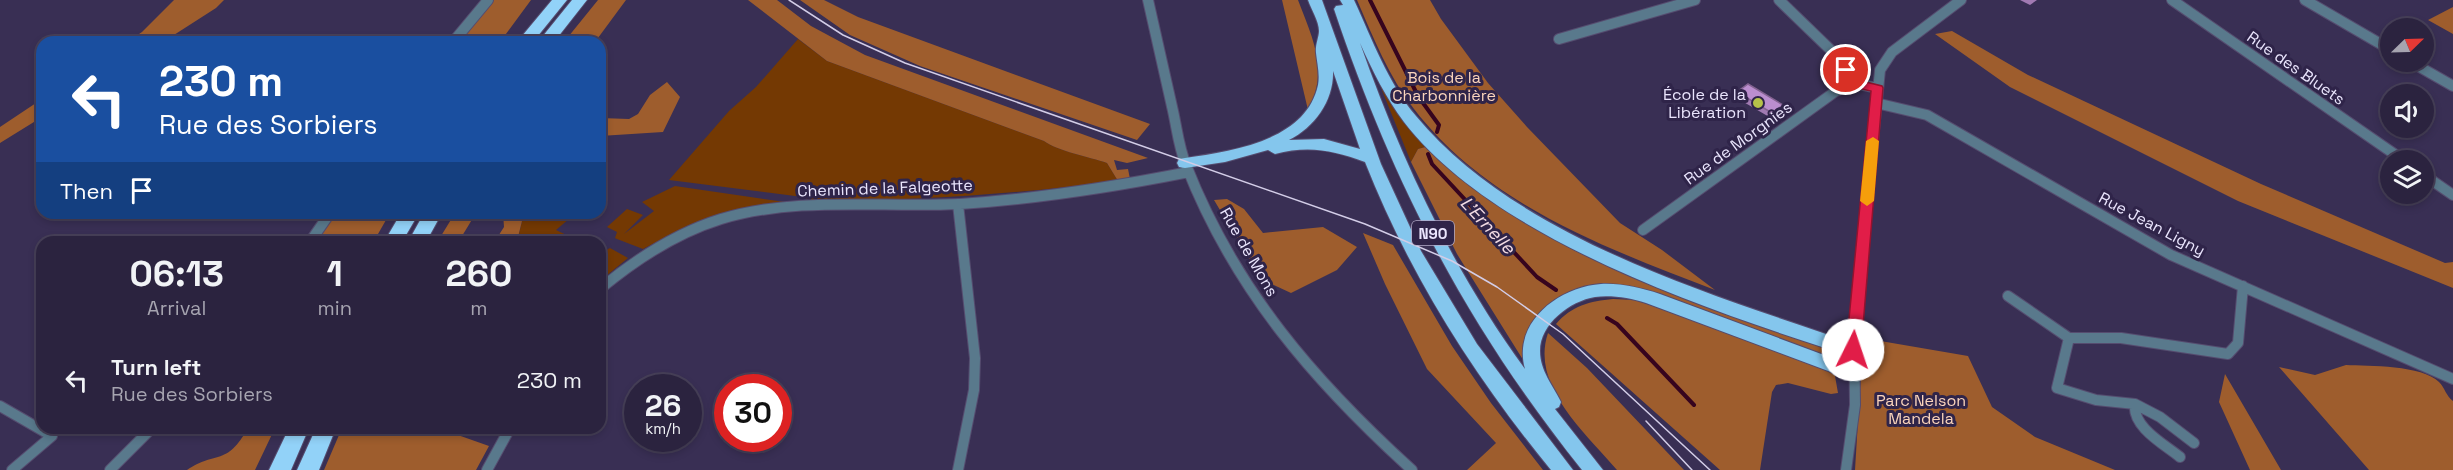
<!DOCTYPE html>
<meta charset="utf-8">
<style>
:root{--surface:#2b233f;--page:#332b46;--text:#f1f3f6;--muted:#a6a4b0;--line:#474059}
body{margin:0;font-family:"Space Grotesk",sans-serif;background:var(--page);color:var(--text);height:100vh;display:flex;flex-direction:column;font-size:22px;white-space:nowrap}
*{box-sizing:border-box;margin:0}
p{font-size:20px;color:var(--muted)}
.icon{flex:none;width:33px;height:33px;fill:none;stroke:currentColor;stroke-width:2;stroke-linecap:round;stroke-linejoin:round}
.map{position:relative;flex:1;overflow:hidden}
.side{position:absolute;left:36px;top:236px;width:570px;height:198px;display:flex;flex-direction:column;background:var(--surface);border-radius:18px;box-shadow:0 3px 9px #0003,0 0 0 2px var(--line)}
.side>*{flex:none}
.hud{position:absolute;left:36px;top:36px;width:570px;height:183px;border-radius:18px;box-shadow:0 3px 9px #0003,0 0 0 2px var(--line);background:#1a4fa0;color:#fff;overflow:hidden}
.needle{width:39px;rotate:67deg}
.buttons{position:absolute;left:2380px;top:18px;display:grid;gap:12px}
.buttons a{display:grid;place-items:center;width:54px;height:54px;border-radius:50%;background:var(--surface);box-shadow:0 3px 9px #0003,0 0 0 2px var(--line);font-size:30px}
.speed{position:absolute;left:624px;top:374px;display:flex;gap:12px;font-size:30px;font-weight:700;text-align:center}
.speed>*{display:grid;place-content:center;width:78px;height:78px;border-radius:50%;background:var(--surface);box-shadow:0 3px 9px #0003,0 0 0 2px var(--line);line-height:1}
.speed small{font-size:15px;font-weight:400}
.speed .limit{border:9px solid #d22;background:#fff;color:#111}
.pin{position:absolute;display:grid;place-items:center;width:51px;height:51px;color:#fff;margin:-26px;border:3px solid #fff;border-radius:50%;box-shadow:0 2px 6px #0007}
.me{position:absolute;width:66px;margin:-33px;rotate:4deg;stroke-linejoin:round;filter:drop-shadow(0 0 4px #0008)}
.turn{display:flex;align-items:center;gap:21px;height:126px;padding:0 24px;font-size:27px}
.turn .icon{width:78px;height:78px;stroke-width:2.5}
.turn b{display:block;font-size:42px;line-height:51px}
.then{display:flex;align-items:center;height:57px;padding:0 24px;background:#0003;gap:12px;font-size:22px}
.eta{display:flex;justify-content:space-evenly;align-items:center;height:102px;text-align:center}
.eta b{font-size:36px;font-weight:600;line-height:42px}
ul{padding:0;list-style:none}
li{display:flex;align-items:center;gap:18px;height:84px;padding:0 24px}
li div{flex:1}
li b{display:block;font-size:22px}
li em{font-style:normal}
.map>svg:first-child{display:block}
.green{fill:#743903}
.forest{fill:#9e5d2d}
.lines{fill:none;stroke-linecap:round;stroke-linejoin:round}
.stream{stroke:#37041e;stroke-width:4}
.minor-casing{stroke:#554c6f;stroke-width:12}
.trunk-casing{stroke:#554c6f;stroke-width:2}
.motorway-casing{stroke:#554c6f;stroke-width:2}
.minor{stroke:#59798c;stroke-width:10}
.trunk{fill:#84c6ed;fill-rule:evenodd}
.motorway{fill:#92d2f8;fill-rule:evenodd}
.tram{stroke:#d3cde7;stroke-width:1.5}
.wall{fill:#a17ab2}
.shaded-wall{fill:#836391}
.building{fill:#bb8ecf;stroke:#836391;stroke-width:1.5}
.route{fill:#e11d48;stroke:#92132f;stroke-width:1.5}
.slow{fill:#f59e0b}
.poi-dot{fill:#b5c249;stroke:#2f2449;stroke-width:2}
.labels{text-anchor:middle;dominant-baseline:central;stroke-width:6;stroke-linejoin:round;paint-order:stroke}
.shield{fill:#2f2449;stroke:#b2abc7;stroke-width:1.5}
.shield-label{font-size:15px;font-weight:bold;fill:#eae5fd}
.street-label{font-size:16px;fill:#eae5fd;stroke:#2f2449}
.park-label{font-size:16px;fill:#fbd5bc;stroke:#2f2449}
.poi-label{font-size:16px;fill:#eae5fd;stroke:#2f2449;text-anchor:end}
.water-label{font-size:18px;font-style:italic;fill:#f3dce4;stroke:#2f2449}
</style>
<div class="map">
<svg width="2453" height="470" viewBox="0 0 2453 470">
<rect width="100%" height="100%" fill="#392f54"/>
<path class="green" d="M798,39L827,61L1044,141C1057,151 1090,157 1107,163L1118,181C1016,194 917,201 814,201L803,197L669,180L729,111L756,87Z
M1379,83L1429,146L1418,149L1411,162Z
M675,186L785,202L678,231L643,249L617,239L615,238L617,232L607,227L627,209L643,215L624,234L654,211L642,202Z
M524,213H576L556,230L579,241L517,242Z
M610,248L628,258L600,281V251L603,252Z"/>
<path class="forest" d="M174,0H224L216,8L163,42H127L142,32Z
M492,0H531L500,42H458Z
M598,0H626L595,42H564Z
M748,0H777L811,26L865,55L1148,158L1127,163L1114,160L1117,170L1128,169L1130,179L1118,181L1107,163C1090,157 1057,151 1044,141L827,61Z
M800,0H824L858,17L1150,124L1137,140L920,66L850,35Z
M1282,0H1298C1313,39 1329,71 1308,110Z
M1357,0H1430L1441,19L1488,83L1527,127L1620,223L1662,250L1715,290C1606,248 1488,205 1414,109C1389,77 1373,37 1357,0Z
M2453,7V34L2428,20Z
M1952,31L2028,75L2261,184L2445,263L2453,262V288L2238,201L2010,87L1935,34Z
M667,82L680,97L663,132L600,136V118L629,119L638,114L650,95Z
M42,99V117L0,143V127Z
M1429,146L1522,217L1837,350L1842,357L1834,361L1633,289L1548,306L1532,323L1525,363L1457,254L1411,162L1418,149Z
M1227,199L1244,209L1263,233L1323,227L1357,247L1337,270L1291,293L1261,279L1214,200Z
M336,213H390L374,241L316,242Z
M455,213H476L459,241H438Z
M503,213H524L517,241H495L504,227Z
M1363,233L1393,245L1452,346L1491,403L1543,470H1467L1496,443L1427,369L1385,284Z
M1613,299L1635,300L1656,307L1828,371L1835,376L1838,393L1831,394L1788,383L1776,385L1772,392L1760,470H1720L1556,324C1571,306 1590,301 1613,299Z
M1548,333L1587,368L1684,470H1617C1586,433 1530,386 1548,333Z
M1863,338L1968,356L1992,407L2035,437L2115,470H1855Z
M2346,365C2369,366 2422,365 2439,382C2445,388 2446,396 2453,401V470H2369L2279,367L2315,375Z
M2225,374L2281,470H2250L2219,402Z
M248,428H275L255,470H187C217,450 226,467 248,428Z
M342,428H438L489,446L476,470H324Z"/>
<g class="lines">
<path class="stream" d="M1370,0L1418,96L1439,125L1437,132
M1428,154L1432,164L1537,277L1556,290
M1607,318L1617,324L1694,405"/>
<g class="minor-casing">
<path id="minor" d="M1148,0C1156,37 1165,74 1173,111C1177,129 1179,148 1186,165C1235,290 1314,381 1412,470
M1779,0L1839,58L1853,83L1877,88
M2172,0L2403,160
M2305,0L2391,50
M1559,39L1695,0
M453,42L488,0
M2411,62L2453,86
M1876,103L1927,115L2171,255L2453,379
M2424,175L2453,195
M958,204L975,358L974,390L958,470
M1643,230L1836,91L1853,83
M310,242L330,213
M600,289C636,259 676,233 721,219C797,196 881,208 960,204C1037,199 1113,187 1189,172
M2008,296L2069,338
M2135,404C2132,427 2164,444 2180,457
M0,406L52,436L12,470
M2194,443L2160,417L2135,404L2096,400L2057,388L2069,338H2121L2228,354L2238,343L2243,286
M110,470L152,428
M487,470L510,428
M1846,470L1855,405L1854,331L1880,70L1892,52L1961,0"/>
</g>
<g class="trunk-casing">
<path id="trunk" d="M1308,0H1322L1381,164L1421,251L1477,344L1573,470H1551C1474,376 1410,276 1365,162C1333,150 1308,145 1275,154L1268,150L1225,162L1185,168L1179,167L1177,163L1179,159L1185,158C1232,151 1306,141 1318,85C1320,74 1317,63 1316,53C1315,45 1319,37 1319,31C1319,21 1311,9 1308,0ZM1333,71L1360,149L1324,139L1289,140C1315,127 1334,100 1333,71Z
M1340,0H1354C1372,39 1388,83 1416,116C1518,239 1713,295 1859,345L1862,350L1859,355L1853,357C1713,312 1496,241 1404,122C1386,98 1372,70 1360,43C1400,157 1453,271 1525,369C1512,323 1558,287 1601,284C1621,283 1641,288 1660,294L1859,368L1862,373L1859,378L1853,380L1847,378L1646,303C1630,298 1612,295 1595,297C1570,301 1540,324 1540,351C1540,371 1553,385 1561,402L1559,407L1555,409L1603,470H1582C1466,325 1393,184 1334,9L1336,6L1343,5Z"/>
</g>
<g class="motorway-casing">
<path id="motorway" d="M552,0H567L533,42H517Z
M572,0H587L554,42H538Z
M401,213H419L402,242H384Z
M424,213H442L426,242H408Z
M289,428H309L291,470H269Z
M316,428H336L319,470H297Z"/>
</g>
<use href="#minor" class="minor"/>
<use href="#trunk" class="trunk"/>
<use href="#motorway" class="motorway"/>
<path class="tram" d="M789,0L843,35L905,63L1365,224L1452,261L1497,287L1563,334L1710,470
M1646,421L1692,470"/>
</g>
<path class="wall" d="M2020,0H2037L2030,5Z
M1737,92L1781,110L1771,118L1735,97Z"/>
<path class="shaded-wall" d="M1783,105L1781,110L1771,118L1772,113Z"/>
<path class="building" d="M1748,84L1783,105L1772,113L1737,92Z"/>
<path class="route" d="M1846,67L1850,68L1858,80L1882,86L1883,88L1861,350L1859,354H1848L1846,350L1871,91L1849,86L1840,70Z"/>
<path class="slow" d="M1873,137L1879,141L1874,201L1867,206L1860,201L1866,141Z"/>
<circle class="poi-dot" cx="1758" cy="103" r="6"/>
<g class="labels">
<rect class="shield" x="1412" y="221" width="42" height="24" rx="4.5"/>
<g class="shield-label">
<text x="1433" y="233">N90</text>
</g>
<g class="street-label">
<text transform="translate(2296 68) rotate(35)">Rue des Bluets</text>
<text transform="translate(1738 143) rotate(-36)">Rue de Morgnies</text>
<text transform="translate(885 188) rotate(-2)">Chemin de la Falgeotte</text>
<text transform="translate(2152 224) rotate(28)">Rue Jean Ligny</text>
<text transform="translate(1249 252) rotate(60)">Rue de Mons</text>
</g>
<g class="park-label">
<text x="1444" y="77">Bois de la<tspan x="1444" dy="18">Charbonnière</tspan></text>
<text x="1921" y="400">Parc Nelson<tspan x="1921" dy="18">Mandela</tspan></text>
</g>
<g class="poi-label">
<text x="1746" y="94">École de la<tspan x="1746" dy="18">Libération</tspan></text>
</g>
<g class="water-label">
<text transform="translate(1488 225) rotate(47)">L'Ernelle</text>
</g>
</g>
</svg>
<div class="buttons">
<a><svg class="needle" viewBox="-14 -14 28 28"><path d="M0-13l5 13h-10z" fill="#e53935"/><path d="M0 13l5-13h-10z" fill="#a6a4b0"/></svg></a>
<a><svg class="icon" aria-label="sound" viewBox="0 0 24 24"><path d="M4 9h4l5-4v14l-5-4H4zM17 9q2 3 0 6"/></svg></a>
<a><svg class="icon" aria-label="layers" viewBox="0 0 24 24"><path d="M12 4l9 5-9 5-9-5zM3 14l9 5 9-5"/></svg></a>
</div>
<div class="speed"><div>26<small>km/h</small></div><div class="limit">30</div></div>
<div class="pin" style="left:1846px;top:70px;background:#d93025"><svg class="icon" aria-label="arrive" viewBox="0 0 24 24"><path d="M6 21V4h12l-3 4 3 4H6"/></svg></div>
<svg class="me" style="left:1853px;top:350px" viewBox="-20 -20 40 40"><circle r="19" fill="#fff"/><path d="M0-13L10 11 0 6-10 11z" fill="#e11d48"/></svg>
<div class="hud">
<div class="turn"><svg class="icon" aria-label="left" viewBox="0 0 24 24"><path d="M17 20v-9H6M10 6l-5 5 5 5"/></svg><div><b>230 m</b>Rue des Sorbiers</div></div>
<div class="then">Then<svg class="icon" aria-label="arrive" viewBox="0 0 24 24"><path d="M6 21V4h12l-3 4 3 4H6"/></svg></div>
</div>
<section class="side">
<div class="eta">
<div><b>06:13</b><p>Arrival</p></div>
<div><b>1</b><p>min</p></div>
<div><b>260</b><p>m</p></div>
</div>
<ul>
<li><svg class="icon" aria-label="left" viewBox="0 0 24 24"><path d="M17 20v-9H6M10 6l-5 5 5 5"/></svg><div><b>Turn left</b><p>Rue des Sorbiers</p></div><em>230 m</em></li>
</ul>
</section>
</div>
